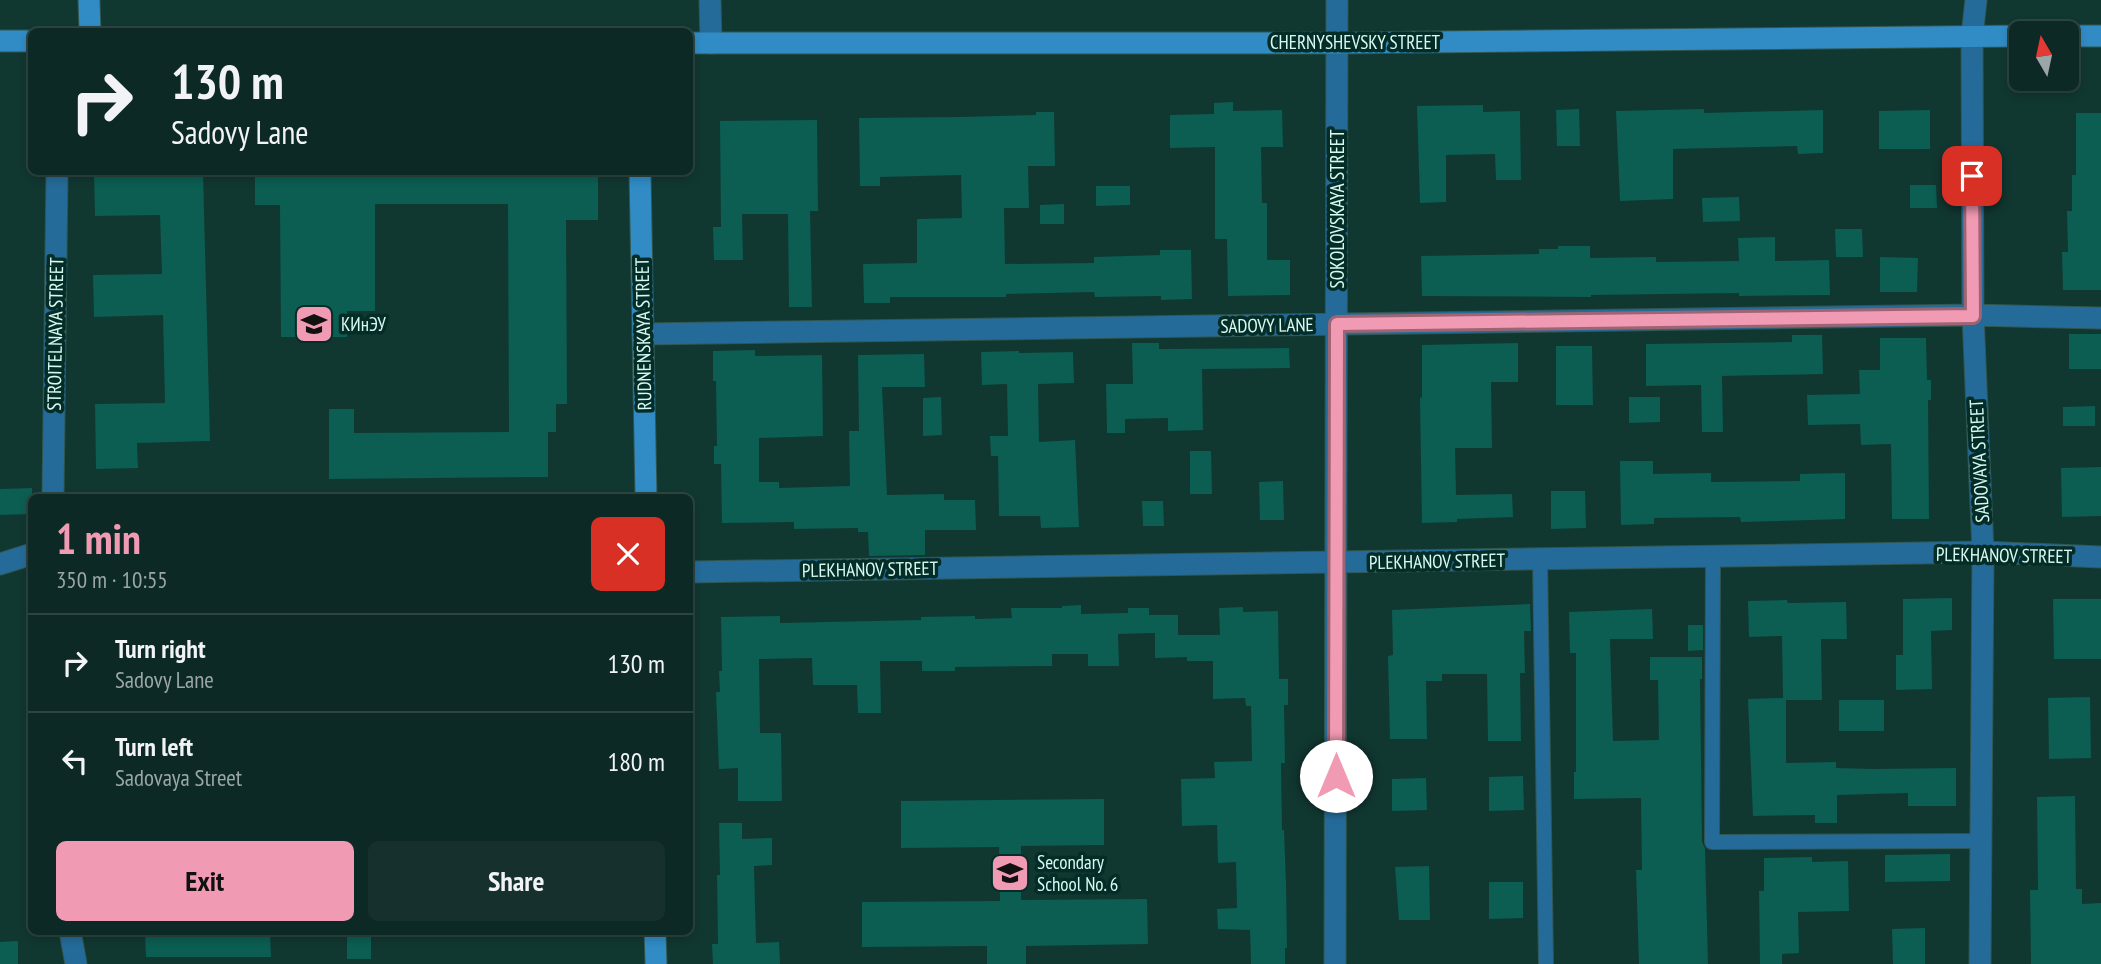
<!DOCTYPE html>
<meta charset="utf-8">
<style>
:root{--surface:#0d2925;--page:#16312d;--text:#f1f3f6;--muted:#9aa6a7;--line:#2d4542;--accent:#f19ab3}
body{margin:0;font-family:"PT Sans Narrow",sans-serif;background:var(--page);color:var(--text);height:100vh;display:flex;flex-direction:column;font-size:26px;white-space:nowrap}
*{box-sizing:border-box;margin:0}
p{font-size:23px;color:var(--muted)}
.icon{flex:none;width:38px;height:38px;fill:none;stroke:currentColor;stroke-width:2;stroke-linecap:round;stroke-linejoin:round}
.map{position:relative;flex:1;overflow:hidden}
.panel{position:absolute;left:28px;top:494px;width:665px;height:441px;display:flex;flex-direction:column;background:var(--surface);border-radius:10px;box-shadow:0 4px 10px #0003,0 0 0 2px var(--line)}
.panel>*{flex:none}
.guide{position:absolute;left:28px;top:28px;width:665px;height:147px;border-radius:10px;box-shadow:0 4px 10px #0003,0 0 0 2px var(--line);background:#0d2925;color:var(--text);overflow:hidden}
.needle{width:46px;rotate:351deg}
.fabs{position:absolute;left:2009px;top:21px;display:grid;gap:14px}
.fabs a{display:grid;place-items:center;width:70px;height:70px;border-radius:10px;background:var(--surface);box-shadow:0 4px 10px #0003,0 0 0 2px var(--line);font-size:35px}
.pin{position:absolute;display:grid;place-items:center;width:60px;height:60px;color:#fff;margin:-30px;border-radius:14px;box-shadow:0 4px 10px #0006}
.me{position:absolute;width:77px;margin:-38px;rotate:0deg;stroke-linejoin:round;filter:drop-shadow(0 0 5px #0008)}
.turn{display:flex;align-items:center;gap:24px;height:147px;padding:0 28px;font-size:32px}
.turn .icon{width:91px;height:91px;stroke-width:2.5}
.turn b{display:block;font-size:49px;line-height:60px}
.round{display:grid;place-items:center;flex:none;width:74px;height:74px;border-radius:10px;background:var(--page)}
.head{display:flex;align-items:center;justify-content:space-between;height:119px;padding:0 28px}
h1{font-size:42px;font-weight:700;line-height:52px;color:var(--accent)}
.cta{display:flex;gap:14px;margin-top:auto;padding:14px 28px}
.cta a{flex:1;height:80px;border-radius:10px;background:var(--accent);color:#111;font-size:28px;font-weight:700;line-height:80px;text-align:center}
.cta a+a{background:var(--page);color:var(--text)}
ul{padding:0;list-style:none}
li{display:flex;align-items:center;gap:21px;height:98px;padding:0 28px;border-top:2px solid var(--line)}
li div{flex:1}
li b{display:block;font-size:26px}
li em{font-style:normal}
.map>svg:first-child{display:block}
.building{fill:#0c5d52}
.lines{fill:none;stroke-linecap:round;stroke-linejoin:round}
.lane-casing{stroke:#315650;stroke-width:16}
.street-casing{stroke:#315650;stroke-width:23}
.secondary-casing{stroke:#315650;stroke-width:23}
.lane{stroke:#256b99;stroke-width:14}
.street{stroke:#256b99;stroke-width:21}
.secondary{stroke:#318bc4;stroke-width:21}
.route-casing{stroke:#9d6474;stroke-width:18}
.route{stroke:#f19ab3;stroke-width:12}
.labels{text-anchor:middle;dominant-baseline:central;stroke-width:7;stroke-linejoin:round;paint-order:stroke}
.street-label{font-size:19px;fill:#d8faf2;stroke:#052d27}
.poi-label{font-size:19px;fill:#d8faf2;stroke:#052d27;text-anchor:start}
</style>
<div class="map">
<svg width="2101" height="964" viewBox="0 0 2101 964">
<rect width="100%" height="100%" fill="#113731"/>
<path class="building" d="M1233,102V111L1282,110L1283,147H1261L1262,203H1267V260H1290V295L1228,296L1227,239H1215V147L1170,148V115L1214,114V103Z
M1483,105V112L1520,111L1521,180H1496L1495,154L1446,155V202L1420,203L1417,106Z
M1579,109L1580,146H1557L1556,110Z
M1704,109V113L1823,110V153L1798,154L1797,146L1673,149V199L1620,201L1616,111Z
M1930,110V149H1879V111Z
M1036,112H1054L1055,166H1028L1029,208H1004L1005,264L1094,263V257L1160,255V250H1191L1192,299L1161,300V296L1095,297L1094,292L1006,294V297H890V303H864L863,264L917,263V219L962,218L961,175L880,177V186H860L859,118L960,117L1036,115Z
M2076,113H2101V290H2063L2062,252H2068L2067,211H2072V175H2076Z
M817,120L818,211H810L812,307H789L788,214H742L743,260H714L713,227H721L720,121Z
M94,172H203L210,441L137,443L138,468L96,469L95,404L165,403L163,315L94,317L93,275L162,274L160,215L95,216Z
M255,172H598V220H566L567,404H556V432H548V477L329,479V409H354V433L509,432L508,204H375V311H347V337H281L280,205H255Z
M1910,185H1936L1937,208H1910Z
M1096,186H1130V205L1096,206Z
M1739,197L1740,221L1703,222L1702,198Z
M1064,204V224H1040V205Z
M1835,229H1862L1863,257H1836Z
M1775,237V261L1829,260L1830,295L1739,296V293L1591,295V297L1422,296L1421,256L1539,254V249H1558V246H1590V258L1656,257V262L1739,261L1738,238Z
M1880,257L1918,258L1917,292H1880Z
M2069,334H2101V369H2069Z
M1792,335H1822L1823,374L1722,376L1723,432H1702L1701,385L1646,386V344L1792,342Z
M1880,338H1926L1927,380H1931V400H1928L1929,519H1892L1891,444L1861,445L1860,424L1808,425L1807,395L1860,394L1859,370H1880Z
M1132,343H1159V349L1289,348L1290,368L1202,369L1203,430L1168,431V418L1125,419V433H1107L1106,384H1133Z
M1518,343V382H1491L1492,448H1455L1456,495L1512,494L1513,517L1457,519V522L1422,523L1420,398L1422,397V345Z
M1556,346H1592L1593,405H1556Z
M755,350V356L822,355L823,436L759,438V482H779V488L850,486L849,431H859L858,355L924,354L925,387H882L887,495L944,494V500H975L976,530H925V555L869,556L868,532H858V528L794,529V522L722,523L721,464H714V446H717L716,381H713V351Z
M1019,351V353L1073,352L1074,383L1038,384L1039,442L1075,440L1079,527L1041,528L1040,516H999L998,456H991L990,436H1008L1007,384L982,385L981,352Z
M941,397L942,435L923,436V398Z
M1629,397H1660V422L1629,423Z
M2095,406V426H2063V407Z
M1190,451H1211L1212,494H1190Z
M1620,461H1653V474L1711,473V482L1800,481V474L1845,473V519L1741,522L1740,517L1654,518V524L1621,525Z
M2101,467V516L2062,517L2061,468Z
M1283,481L1284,520H1260L1259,482Z
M32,488V514L0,515V489Z
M1551,491H1585L1586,528L1551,529Z
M1142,501H1163L1164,526H1143Z
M1952,598V630L1931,631L1932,689L1896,690V655H1903V599Z
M2053,599H2101V659H2054Z
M1787,600L1788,603L1846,602L1847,639H1821L1822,700H1786V763L1836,762V768L1874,769L1956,768V806H1908V793L1837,795V823H1815V815L1753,816L1748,699L1783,698L1782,636L1749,637L1748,601Z
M1530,604L1531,631H1524L1525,673H1520L1521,741H1488L1487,674H1442V681H1426L1427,739H1390L1388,656L1393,655L1392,610Z
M1081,605V614L1128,613V608H1149V615H1178V635H1220L1219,608L1243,607V612L1278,611L1279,679H1288V705H1284L1285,763H1281L1282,830H1284L1286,883L1287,948H1285V964H1251L1250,930L1218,929L1217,909L1237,908L1236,862L1218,863L1217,825L1182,826L1181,779L1215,778L1214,762L1252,761L1251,706H1246L1245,698L1213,699V661H1187V657L1155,658V633L1118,634L1119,666H1088V654H1052V666L955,667V671H922V661H880L881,713H858L857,685H813L812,658L759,659L760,733H781L782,801H738V768L719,769L716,692H720L719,671H722L721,617L780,616V623L921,620V617L975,616V619L1012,618L1011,608H1062V606Z
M1652,609L1653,639H1610L1613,741L1659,740L1658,680H1650V657H1702V679H1700L1702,842L1705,848L1708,964H1639L1636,870H1642L1641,798L1574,799V772H1576V653H1570L1569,612Z
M1688,625H1703V650L1688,651Z
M2090,697L2091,758L2049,759L2048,698Z
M1839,700H1884V731H1839Z
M1523,776L1524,810L1489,811V777Z
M1426,778L1427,810L1392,811V779Z
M2075,796L2076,889H2082V904L2101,903V964H2031L2030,890H2038L2037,797Z
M1104,799V845L1021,846V900L1147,899L1148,944L1026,946V964H987V946L862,947V902L1000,901L999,847L901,848V801Z
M719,823H742V839L772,838V865L754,866L756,943L779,942L780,964H713L712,944H718L717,875H720Z
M1950,854V881L1885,882V855Z
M1812,857V862L1848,861L1849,911L1798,912L1799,953L1782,954V964H1760L1759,891H1764V858Z
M1429,866L1430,920H1399L1395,867Z
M1489,882H1523V918L1489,919Z
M1925,928V964H1893L1892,929Z
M270,931L271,957H146L145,933Z
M347,931H371V959H347Z
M18,941V964H0V942Z"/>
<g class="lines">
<g class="lane-casing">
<path id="lane" d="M1713,556L1712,842L1981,841
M1540,559L1546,964"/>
</g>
<g class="street-casing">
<path id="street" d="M710,0L711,43
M1976,0L1972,36L1973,315L1983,552L1980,964
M643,334L1973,315L2101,318
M53,497L57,172
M0,564L32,554
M690,572L1983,552L2101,557
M70,931L76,964
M1335,964L1337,0"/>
</g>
<g class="secondary-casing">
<path id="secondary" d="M89,0L90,32
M2067,36H2101
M0,41H32
M690,43H1338L2021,36
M640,172L646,497
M655,931L656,964"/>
</g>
<use href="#lane" class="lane"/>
<use href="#street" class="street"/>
<use href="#secondary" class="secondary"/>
</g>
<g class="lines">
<g class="route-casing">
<path id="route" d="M1336,776L1337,324L1973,316L1972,176"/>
</g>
<use href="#route" class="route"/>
</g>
<defs>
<g id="university-square" transform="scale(2.0125)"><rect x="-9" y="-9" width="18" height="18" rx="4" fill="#f19ab3" stroke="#052d27"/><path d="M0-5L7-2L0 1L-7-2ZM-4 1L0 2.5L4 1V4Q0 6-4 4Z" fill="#111"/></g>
<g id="school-square" transform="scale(2.0125)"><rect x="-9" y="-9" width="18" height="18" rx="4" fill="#f19ab3" stroke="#052d27"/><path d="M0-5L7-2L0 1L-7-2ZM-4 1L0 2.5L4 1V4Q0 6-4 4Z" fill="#111"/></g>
</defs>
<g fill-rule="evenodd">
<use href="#university-square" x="314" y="324"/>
<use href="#school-square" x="1010" y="873"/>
</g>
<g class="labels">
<g class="street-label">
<text x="1355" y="42">CHERNYSHEVSKY STREET</text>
<text transform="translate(1337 209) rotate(-90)">SOKOLOVSKAYA STREET</text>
<text transform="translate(1267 325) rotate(-1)">SADOVY LANE</text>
<text transform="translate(55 334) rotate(-89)">STROITELNAYA STREET</text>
<text transform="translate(643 334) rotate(-91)">RUDNENSKAYA STREET</text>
<text transform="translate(1979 461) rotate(-93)">SADOVAYA STREET</text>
<text transform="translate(2004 555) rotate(1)">PLEKHANOV STREET</text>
<text transform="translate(1437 561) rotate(-1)">PLEKHANOV STREET</text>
<text transform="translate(870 569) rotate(-1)">PLEKHANOV STREET</text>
</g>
<g class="poi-label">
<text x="341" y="324">КИнЭУ</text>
<text x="1037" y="862">Secondary<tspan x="1037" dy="22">School No. 6</tspan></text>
</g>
</g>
</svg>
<div class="fabs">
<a><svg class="needle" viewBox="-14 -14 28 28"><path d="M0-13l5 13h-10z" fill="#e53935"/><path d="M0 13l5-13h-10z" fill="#9aa6a7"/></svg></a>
</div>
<div class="pin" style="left:1972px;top:176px;background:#d93025"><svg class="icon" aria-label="arrive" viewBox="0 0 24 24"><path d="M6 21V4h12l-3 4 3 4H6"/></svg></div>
<svg class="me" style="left:1336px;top:776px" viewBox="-20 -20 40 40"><circle r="19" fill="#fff"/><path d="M0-13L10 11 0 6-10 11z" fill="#f19ab3"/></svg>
<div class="guide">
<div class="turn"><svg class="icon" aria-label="right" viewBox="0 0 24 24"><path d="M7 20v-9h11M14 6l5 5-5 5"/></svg><div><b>130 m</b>Sadovy Lane</div></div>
</div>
<section class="panel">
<div class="head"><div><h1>1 min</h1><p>350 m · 10:55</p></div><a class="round" style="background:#d93025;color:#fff"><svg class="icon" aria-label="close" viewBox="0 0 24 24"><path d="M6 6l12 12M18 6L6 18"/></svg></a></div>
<ul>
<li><svg class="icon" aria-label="right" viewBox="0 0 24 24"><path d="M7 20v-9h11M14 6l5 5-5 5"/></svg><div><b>Turn right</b><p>Sadovy Lane</p></div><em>130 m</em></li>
<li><svg class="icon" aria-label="left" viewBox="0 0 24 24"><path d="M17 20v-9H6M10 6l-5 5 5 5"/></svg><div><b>Turn left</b><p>Sadovaya Street</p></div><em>180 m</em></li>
</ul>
<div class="cta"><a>Exit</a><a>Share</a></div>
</section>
</div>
